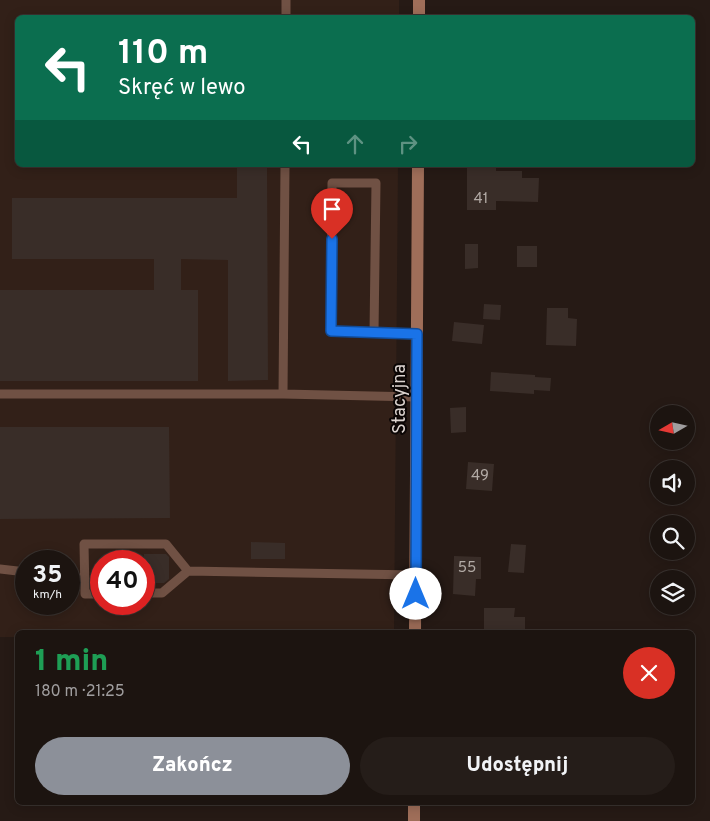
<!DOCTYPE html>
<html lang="pl">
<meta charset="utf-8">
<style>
:root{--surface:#1c1410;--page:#251d19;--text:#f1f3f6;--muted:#a09e9f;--line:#3a3330;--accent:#8c9099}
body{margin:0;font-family:Overpass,sans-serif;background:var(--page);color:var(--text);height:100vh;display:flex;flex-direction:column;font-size:19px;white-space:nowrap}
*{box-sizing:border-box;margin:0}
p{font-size:16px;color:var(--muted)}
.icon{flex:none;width:28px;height:28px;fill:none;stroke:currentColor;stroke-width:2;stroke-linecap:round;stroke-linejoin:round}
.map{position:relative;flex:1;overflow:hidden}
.drawer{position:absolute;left:15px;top:630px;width:680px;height:175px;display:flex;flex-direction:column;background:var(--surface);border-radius:8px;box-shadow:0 2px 12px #0003,0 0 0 1px var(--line)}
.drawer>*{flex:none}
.banner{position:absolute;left:15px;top:15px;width:680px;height:152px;border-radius:8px;box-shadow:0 2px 12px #0003,0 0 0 1px var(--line);background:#0b6e4f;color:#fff;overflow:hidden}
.needle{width:32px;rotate:261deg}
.buttons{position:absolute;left:650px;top:405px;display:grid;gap:10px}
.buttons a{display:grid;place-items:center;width:45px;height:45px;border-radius:50%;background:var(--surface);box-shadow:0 2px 12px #0003,0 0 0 1px var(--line);font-size:25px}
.speed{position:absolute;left:15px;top:550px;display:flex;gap:10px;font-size:25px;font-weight:700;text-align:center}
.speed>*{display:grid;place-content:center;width:65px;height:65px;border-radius:50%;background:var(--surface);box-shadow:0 2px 12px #0003,0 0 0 1px var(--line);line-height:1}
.speed small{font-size:12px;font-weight:400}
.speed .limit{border:8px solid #d22;background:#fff;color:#111}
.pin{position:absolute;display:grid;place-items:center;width:42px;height:42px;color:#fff;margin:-51px -21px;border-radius:50% 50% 50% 0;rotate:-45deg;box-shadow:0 0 5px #0007}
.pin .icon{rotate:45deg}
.me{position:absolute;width:55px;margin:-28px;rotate:0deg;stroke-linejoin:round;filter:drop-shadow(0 0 4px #0008)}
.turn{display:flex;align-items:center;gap:18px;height:105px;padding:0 20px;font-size:22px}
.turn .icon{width:65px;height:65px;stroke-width:2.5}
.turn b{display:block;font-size:35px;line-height:42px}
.lanes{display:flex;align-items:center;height:48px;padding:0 20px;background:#0003;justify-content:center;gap:25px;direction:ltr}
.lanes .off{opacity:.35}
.round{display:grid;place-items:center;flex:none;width:52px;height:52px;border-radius:26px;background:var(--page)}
.headline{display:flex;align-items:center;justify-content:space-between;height:85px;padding:0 20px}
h1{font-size:30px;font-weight:800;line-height:38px;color:#1e9e55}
.action{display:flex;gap:10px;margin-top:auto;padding:10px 20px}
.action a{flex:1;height:58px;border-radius:30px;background:var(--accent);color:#fff;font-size:20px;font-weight:800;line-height:58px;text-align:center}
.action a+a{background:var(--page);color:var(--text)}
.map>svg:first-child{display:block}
.built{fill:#322018;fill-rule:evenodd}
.building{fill:#392d28}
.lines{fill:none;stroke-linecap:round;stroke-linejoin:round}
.lane{stroke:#705144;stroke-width:9}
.secondary{stroke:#9f6e59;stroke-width:12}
.route-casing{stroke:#114b97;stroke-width:12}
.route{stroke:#1a73e8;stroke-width:9}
.labels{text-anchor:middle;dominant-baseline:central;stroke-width:4;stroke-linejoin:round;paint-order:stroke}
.number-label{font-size:15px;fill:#b2aaa5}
.street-label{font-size:18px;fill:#dbd3cf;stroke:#0b0605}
</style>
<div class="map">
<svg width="710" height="821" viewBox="0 0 710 821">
<rect width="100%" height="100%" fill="#261a15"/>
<path class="built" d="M0,0H399V18H18V165H398L394,632H18L17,637H0ZM26,561H69V604H26ZM101,561H144V604H101Z"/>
<path class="building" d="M237,165H267L268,380L228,381V260L181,259V290H198V381H0V290H154V259H12V198H237Z
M467,166H496V171H522V178H539L538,202L496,201V210H467Z
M465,244H478V268L465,269Z
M517,246H537V267H517Z
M484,304L501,305L500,320L483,319Z
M547,308H568V318L577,319L576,346L546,345Z
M454,322L484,325L482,344L452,341Z
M491,372L535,375V377L551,378L550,391L534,390V394L490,391Z
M466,407V432L451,433L450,408Z
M0,427H169L170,518L0,519Z
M468,462L494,464L492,491L466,489Z
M251,542L285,543V559H251Z
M511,544L526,545L524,573L508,572Z
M144,554H166L169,557V579L164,583H144Z
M454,556L481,557V579H476L475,596L453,594Z
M484,608H515L514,617H525V632H484Z"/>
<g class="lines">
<path class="lane" d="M286,18V0
M374,333L331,331L332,183H376L374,333L417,334
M0,394H283L417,397
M283,394L285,165
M0,569L26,572
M69,577L85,579
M144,593H162L188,571L416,575
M101,594H85L84,544H166L188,571"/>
<path class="secondary" d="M419,18V0
M415,632L418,165
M414,821V802"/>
</g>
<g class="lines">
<g class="route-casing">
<path id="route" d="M332,239L331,331L417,334L416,594"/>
</g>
<use href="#route" class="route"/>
</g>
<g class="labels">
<g class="number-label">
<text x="481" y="199">41</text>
<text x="480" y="476">49</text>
<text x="467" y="568">55</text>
</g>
<g class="street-label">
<text transform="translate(400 399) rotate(-90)">Stacyjna</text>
</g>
</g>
</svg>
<div class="buttons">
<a><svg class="needle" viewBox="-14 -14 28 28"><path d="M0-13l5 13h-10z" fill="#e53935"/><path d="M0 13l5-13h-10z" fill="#a09e9f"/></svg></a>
<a><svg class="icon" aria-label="sound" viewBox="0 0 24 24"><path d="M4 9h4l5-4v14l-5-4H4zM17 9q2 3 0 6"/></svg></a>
<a><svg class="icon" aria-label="search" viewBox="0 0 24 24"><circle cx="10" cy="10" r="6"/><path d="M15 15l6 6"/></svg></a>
<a><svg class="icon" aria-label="layers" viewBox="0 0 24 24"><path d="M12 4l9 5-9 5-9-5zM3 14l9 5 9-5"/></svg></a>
</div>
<div class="speed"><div>35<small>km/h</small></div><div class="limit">40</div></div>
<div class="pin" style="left:332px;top:239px;background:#d93025"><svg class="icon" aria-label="arrive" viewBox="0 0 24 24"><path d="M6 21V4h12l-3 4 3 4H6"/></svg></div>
<svg class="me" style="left:416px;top:594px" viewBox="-20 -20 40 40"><circle r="19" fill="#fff"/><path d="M0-13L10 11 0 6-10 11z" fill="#1a73e8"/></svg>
<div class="banner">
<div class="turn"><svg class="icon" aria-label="left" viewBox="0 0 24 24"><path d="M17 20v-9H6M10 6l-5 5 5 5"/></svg><div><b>110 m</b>Skręć w lewo</div></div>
<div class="lanes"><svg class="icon" aria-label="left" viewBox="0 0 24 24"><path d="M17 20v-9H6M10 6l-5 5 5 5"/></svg><svg class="icon off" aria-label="ahead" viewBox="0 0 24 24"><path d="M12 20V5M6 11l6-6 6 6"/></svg><svg class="icon off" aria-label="right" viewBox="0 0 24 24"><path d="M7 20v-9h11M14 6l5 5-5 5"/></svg></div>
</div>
<section class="drawer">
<div class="headline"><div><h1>1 min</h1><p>180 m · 21:25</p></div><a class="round" style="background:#d93025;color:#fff"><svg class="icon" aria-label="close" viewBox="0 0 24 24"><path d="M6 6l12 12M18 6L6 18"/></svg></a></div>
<div class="action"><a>Zakończ</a><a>Udostępnij</a></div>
</section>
</div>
